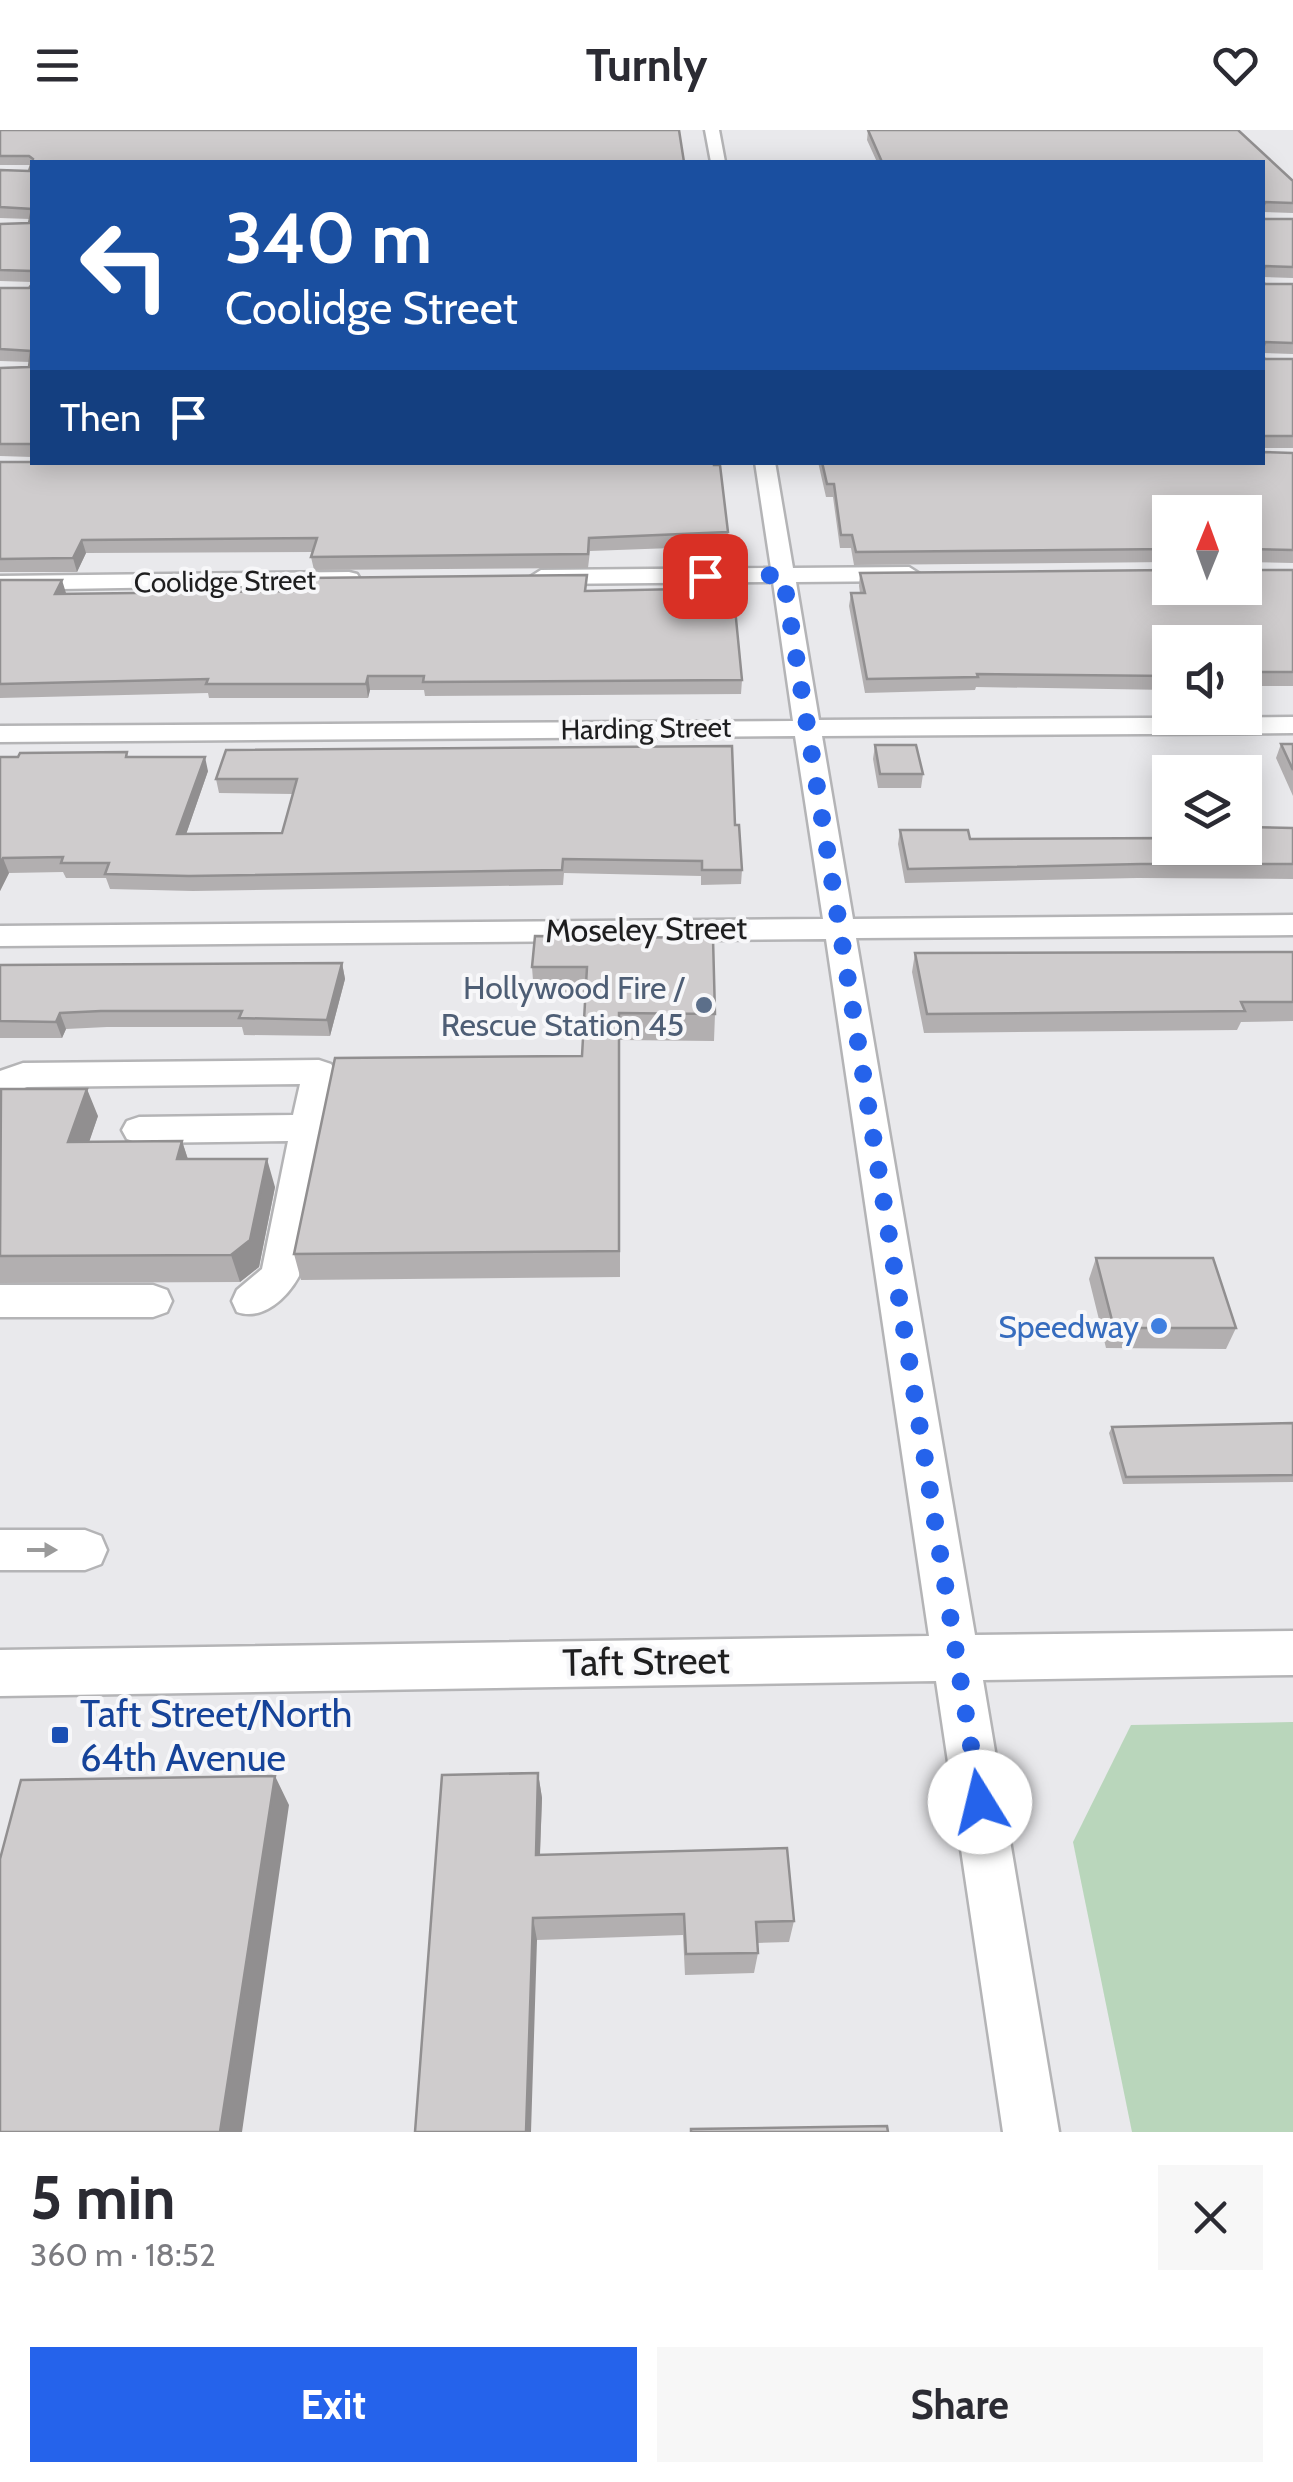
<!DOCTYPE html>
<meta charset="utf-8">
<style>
:root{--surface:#fff;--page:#f7f7f7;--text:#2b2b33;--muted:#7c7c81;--accent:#2563eb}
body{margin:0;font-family:Cabin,sans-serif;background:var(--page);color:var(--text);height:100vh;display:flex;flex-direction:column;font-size:38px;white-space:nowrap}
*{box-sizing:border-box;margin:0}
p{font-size:32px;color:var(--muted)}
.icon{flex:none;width:55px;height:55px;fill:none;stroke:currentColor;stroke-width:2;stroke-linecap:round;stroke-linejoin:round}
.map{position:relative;height:2002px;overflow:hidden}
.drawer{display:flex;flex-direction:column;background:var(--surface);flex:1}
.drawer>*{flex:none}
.hud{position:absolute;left:30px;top:30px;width:1235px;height:305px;border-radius:0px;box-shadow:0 5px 25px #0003;background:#1a4fa0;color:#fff;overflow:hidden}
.needle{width:65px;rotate:1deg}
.fabs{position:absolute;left:1152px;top:365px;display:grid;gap:20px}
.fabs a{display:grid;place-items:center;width:110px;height:110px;border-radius:0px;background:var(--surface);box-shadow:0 5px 25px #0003;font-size:50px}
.pin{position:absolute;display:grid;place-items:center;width:85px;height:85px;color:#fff;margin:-42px;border-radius:20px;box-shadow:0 5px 15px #0006}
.me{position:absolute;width:110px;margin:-55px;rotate:351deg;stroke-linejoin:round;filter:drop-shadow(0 0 8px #0008)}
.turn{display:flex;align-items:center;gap:35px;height:210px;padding:0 30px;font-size:45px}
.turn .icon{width:130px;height:130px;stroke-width:2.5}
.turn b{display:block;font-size:70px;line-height:85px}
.then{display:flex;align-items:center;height:95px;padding:0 30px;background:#0003;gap:20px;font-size:38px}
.round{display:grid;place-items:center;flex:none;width:105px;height:105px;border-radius:0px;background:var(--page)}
.head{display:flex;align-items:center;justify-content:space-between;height:170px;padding:0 30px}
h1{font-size:60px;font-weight:700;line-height:75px}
.button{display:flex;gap:20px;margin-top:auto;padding:20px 30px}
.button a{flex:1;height:115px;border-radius:0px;background:var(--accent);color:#fff;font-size:40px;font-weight:700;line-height:115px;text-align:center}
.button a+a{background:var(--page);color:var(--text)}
header{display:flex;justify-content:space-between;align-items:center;height:130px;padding:0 30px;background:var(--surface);font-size:45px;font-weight:700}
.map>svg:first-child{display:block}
.green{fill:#b9d6bb}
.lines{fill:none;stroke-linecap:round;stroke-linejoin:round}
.minor-casing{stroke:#b4b4b6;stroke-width:5}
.minor{fill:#fff;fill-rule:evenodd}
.wall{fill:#b2afb0}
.shaded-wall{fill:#918f90}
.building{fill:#cfcccd;stroke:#918f90;stroke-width:2.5}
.oneway{fill:#9a9a9a}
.route{stroke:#2563eb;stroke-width:18;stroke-dasharray:0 32.4}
.service-dot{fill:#5c6f8a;stroke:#f7f7f9;stroke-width:4}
.shop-dot{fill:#3f7fe0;stroke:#f7f7f9;stroke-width:4}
.transit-dot{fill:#1a4fb4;stroke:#f7f7f9;stroke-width:4}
.labels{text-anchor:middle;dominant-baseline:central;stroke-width:8;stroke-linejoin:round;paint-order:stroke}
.far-street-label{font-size:28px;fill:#1e1e1f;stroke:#f7f7f9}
.street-label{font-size:32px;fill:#1e1e1f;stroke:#f7f7f9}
.service-label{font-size:32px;fill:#4e5e75;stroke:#f7f7f9;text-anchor:end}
.shop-label{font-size:32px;fill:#366cbe;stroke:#f7f7f9;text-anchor:end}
.near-street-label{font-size:38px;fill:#1e1e1f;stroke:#f7f7f9}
.near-transit-label{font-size:38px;fill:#164399;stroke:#f7f7f9;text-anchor:start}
</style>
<header><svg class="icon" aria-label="menu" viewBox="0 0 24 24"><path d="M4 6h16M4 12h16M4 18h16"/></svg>Turnly<svg class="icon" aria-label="heart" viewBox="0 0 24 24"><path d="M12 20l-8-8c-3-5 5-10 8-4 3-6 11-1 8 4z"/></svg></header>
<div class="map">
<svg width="1293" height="2002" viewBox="0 0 1293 2002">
<rect width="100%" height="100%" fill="#e9e9ec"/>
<path class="green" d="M1293,1592V2002H1132L1073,1712L1131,1595Z"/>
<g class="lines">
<g class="minor-casing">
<path id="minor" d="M705,0H719L725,32H711Z
M755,332H775L793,438L909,437L920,444L909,451L796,452L819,590L1293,587V603L822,606L853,789L1293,785V805L856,808L975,1505L1293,1501V1545L983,1550L1059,2002H1003L936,1551L0,1566V1520L929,1506L826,809L0,816V796L823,789L795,606L0,612V596L793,591L773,452L541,454L530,447L541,440L771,438Z
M349,442L357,444L360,449L357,454L0,460V446Z
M319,930L331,934L336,942L299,1146C287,1168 263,1191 237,1182L232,1171L237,1160L262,1139L288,1011L139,1013L127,1009L122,1000L127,991L139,987L293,985L300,954L27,957L0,967V941L23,933Z
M0,1155H153L167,1160L172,1171L167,1182L153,1187H0Z
M0,1400H85L101,1406L107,1420L101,1434L85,1440H0Z"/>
</g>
<use href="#minor" class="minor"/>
</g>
<path class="wall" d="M0,0L684,32L32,152L0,151V94L29,93L30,89L0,88V40L29,41L31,35H0Z
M868,0H1238L1293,51V83L1262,82V32H877L867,10Z
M1265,89H1293V148L1262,147Z
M32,154V327L0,326V238L29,237L30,232L0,231V158H29Z
M1265,154H1293V224L1262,223Z
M1262,226L1265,229H1293V318H1262Z
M1293,323V433L1246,432L1245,437L1249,440H1293V556H1245V512H1170V560L976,557L975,560L865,563L849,476L851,463H860L859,456L860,443L1245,458L1170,382V432L854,435L851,418H840L833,367H826L818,332H1262Z
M0,332L728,402L727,416L590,421L588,438L314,440L311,427L313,422L86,423L77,442H0Z
M0,450L66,464L587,461L742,550L741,564L425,566L424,560H370L368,568H209L208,563L0,568Z
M1281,614H1293V666L1276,628Z
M875,615L923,644L921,658H878L873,629Z
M226,620L735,695L742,740L741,754L701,755V746L564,743L563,755L193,761L110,759L106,748H66L63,742L9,743L0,761V627H129L208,641L186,704L282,703L293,664L219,663L216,649Z
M1293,698V749L1137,748L905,753L898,714L900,700L970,709L1170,718Z
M535,806L715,884L714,911L620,910V1147L301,1150L294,1124L582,926L586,864H534L532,837Z
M1293,822V891L1241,892L1237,900L924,903L912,842L915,823Z
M342,833L345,849L330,906L244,905L242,897H107L66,899L62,908H0V835Z
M0,961L98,986L89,1011H182L188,1029L275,1057L259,1137L240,1152L0,1153Z
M1096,1128L1236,1198L1226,1219L1106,1218L1089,1149Z
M1293,1293V1352L1123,1354L1109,1303L1112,1297Z
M538,1643L542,1668L540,1725L794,1791L789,1812L757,1813L758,1823L754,1843L685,1845L683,1805L537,1810L415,2002Z"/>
<path class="shaded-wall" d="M82,410L86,423L77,442L73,428Z
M62,450L66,463L55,464Z
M368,546L370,560L368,568L366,554Z
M205,627L208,641L181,719L177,704Z
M3,728L9,743L0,761V734Z
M342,833L345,849L330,906L327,890Z
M60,883L66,899L62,908L56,892Z
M87,959L98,986L80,1039L68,1012Z
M182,1011L191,1039L177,1029Z
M267,1029L275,1057L259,1137L240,1152L231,1125Z
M538,1643L542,1668L539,1748L536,1725Z
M275,1646L289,1675L242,2002H220Z
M533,1788L537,1810L531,2002H526Z"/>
<path class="building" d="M0,0H679L684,32H32V151V141L0,140V94L29,93L32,79L0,77V40L29,41L33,29L29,26H0Z
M868,0H1238L1293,51V73L1265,72L1262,80V32H882Z
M1262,87L1265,89H1293V137L1265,136L1262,145Z
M1262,151L1265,154H1293V213L1265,212L1262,222Z
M32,154V314H0V238L29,237L31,221L0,219V158H29Z
M1262,226L1265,229H1293V306H1263L1262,311Z
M1262,322L1293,323V420L1249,419L1245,437L1249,440H1293V542H1245V512H1170V546L977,544L978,547L867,549L851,463H865L860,443L1170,440V458H1245V382H1170V419L856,422L852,405H841L834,354H827L822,332H1262Z
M0,332H714V335H720L728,402L589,408L588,424L311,427L317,408L82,410L73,428L0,429Z
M587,445L585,461L733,458L742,550L423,552L424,546H368L366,554H206L208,549L0,554V450H62L55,464L301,461L305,448Z
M1281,614H1293V640Z
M875,615H916L923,644H880Z
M732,616L735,695H739L742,740H702V731L563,729L562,740L189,746L105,744L109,733H61L63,727L3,728L0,734V627H18L20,623L127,622L126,627H205L177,704L282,703L297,649H216L226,620Z
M1245,697L1293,698V734H1141L908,739L900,700H968L970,709L1170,708V718H1245Z
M535,806L713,808L715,884L619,883V1121L294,1124L335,928L582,926L587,837H532Z
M1293,822V872H1241L1245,881L927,884L915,823Z
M342,833L327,890L239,888L242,881H101L60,883L56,892L0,891V835Z
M1,959H87L68,1012L182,1011L177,1029H267L250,1110L231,1125L0,1126Z
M1096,1128H1213L1236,1198H1114Z
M1293,1293V1345L1126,1347L1112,1297Z
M538,1643L536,1725L787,1718L794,1791L756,1792L758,1823L686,1824L684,1784L533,1788L526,2002H415L442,1645Z
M275,1646L220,2002H0V1729L21,1650Z
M887,1996L888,2002H691V1999Z"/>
<defs><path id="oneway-solid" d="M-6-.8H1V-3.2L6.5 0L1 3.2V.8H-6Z" transform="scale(2.5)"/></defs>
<use class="oneway" href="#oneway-solid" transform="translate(42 1420)"/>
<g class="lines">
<path class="route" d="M705,446L783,445L980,1672"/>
</g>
<circle class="service-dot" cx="704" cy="875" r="10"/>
<circle class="shop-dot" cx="1159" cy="1196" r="10"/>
<rect class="transit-dot" x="50" y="1595" width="20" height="20" rx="5"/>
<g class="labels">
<g class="far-street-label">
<text transform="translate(225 451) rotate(-1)">Coolidge Street</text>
<text transform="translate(646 598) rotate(-1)">Harding Street</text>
</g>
<g class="street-label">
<text transform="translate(646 799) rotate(-1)">Moseley Street</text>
</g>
<g class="service-label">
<text x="684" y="857">Hollywood Fire /<tspan x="684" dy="37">Rescue Station 45</tspan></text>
</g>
<g class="shop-label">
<text x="1139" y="1196">Speedway</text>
</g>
<g class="near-street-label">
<text transform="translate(646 1531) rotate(-1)">Taft Street</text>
</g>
<g class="near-transit-label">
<text x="80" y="1583">Taft Street/North<tspan x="80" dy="44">64th Avenue</tspan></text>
</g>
</g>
</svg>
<div class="fabs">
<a><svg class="needle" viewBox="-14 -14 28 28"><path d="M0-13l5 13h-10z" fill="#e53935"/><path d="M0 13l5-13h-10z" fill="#7c7c81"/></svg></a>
<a><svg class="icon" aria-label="sound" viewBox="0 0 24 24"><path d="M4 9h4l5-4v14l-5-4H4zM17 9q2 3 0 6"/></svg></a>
<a><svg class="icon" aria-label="layers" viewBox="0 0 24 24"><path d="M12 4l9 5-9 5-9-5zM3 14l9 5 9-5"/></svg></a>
</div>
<div class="pin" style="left:705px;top:446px;background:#d93025"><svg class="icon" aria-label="arrive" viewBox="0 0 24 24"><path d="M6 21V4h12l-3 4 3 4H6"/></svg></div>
<svg class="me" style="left:980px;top:1672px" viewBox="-20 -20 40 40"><circle r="19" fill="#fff"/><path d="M0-13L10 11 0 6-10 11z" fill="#2563eb"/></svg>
<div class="hud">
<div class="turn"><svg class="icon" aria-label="left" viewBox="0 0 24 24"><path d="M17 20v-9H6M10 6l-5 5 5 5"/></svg><div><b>340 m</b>Coolidge Street</div></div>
<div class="then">Then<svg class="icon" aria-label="arrive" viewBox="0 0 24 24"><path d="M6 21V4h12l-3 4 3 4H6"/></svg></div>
</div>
</div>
<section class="drawer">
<div class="head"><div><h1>5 min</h1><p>360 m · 18:52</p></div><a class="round"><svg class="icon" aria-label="close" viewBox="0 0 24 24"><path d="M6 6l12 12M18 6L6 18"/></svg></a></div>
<div class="button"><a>Exit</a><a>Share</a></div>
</section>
